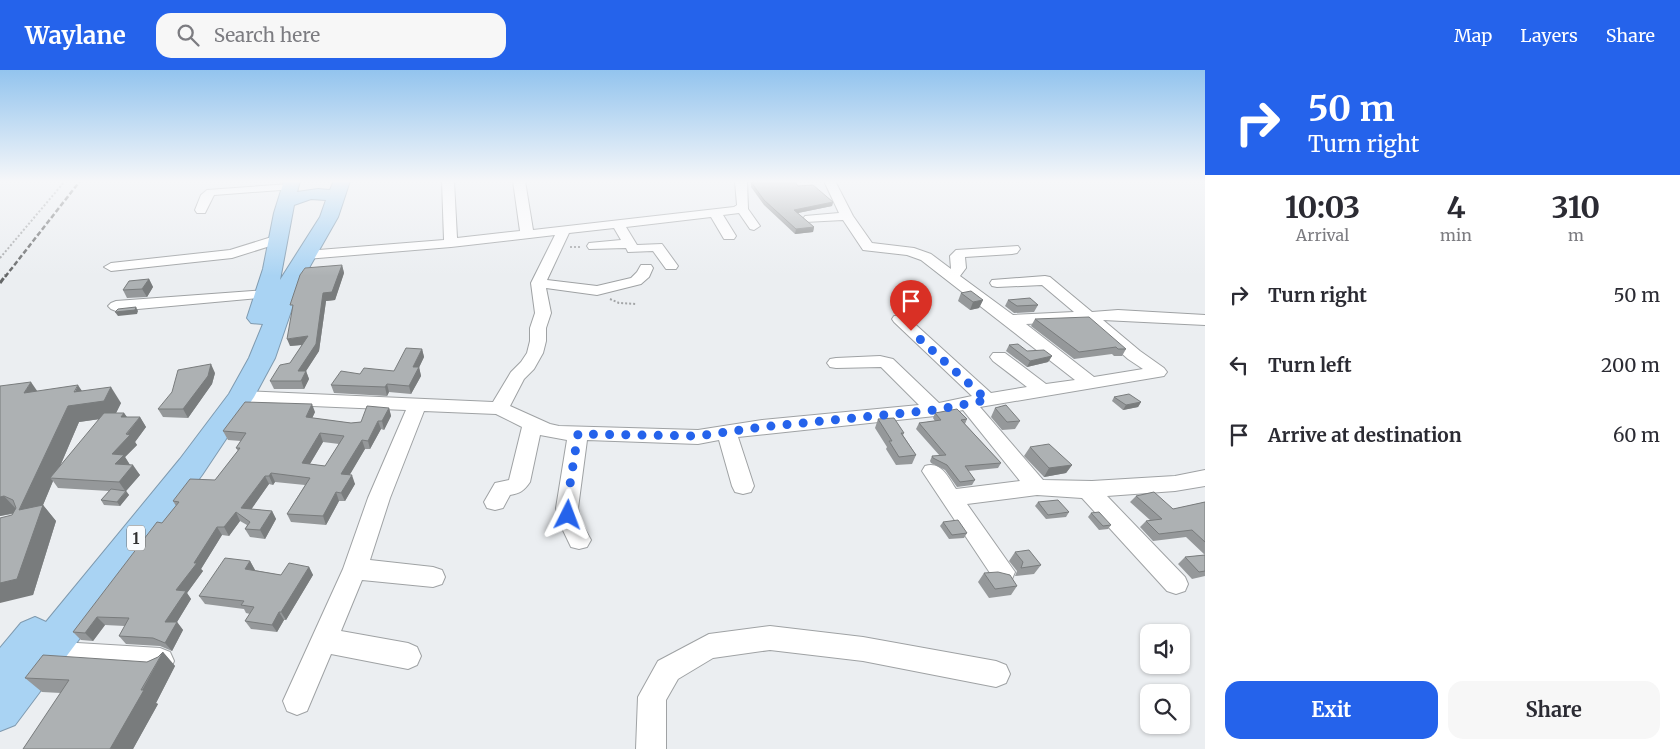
<!DOCTYPE html>
<style>
:root{--surface:#fff;--page:#f7f7f7;--text:#2b2b33;--muted:#7c7c81;--accent:#2563eb}
body{margin:0;font-family:Merriweather,serif;background:var(--page);color:var(--text);height:100vh;display:flex;flex-direction:column;font-size:19px;white-space:nowrap}
*{box-sizing:border-box;margin:0}
p{font-size:16px;color:var(--muted)}
.icon{flex:none;width:28px;height:28px;fill:none;stroke:currentColor;stroke-width:2;stroke-linecap:round;stroke-linejoin:round}
.map{position:relative;flex:1;overflow:hidden}
.drawer{display:flex;flex-direction:column;background:var(--surface);width:475px}
.drawer>*{flex:none}
.guide{background:#2563eb;color:#fff;overflow:hidden}
.fabs{position:absolute;left:1140px;top:554px;display:grid;gap:10px}
.fabs a{display:grid;place-items:center;width:50px;height:50px;border-radius:10px;background:var(--surface);box-shadow:0 1px 4px #0004;font-size:25px}
.pin{position:absolute;display:grid;place-items:center;width:42px;height:42px;color:#fff;margin:-51px -21px;border-radius:50% 50% 50% 0;rotate:-45deg;box-shadow:0 0 5px #0007}
.pin .icon{rotate:45deg}
.me{position:absolute;width:55px;margin:-28px;rotate:3deg;stroke-linejoin:round;filter:drop-shadow(0 0 4px #0008)}
.turn{display:flex;align-items:center;gap:18px;height:105px;padding:0 20px;font-size:22px}
.turn .icon{width:65px;height:65px;stroke-width:2.5}
.turn b{display:block;font-size:35px;line-height:42px}
.eta{display:flex;justify-content:space-evenly;align-items:center;height:85px;text-align:center}
.eta b{font-size:30px;font-weight:700;line-height:35px}
.primary-button{display:flex;gap:10px;margin-top:auto;padding:10px 20px}
.primary-button a{flex:1;height:58px;border-radius:15px;background:var(--accent);color:#fff;font-size:20px;font-weight:700;line-height:58px;text-align:center}
.primary-button a+a{background:var(--page);color:var(--text)}
ul{padding:0;list-style:none}
li{display:flex;align-items:center;gap:15px;height:70px;padding:0 20px}
li div{flex:1}
li b{display:block;font-size:19px}
li em{font-style:normal}
header{display:flex;align-items:center;gap:30px;box-sizing:border-box;height:70px;padding:0 25px;background:var(--accent);color:#fff}
header strong{font-size:24px}
nav{display:flex;gap:28px;margin-inline-start:auto;font-size:18px}
.search{width:350px;height:45px;background:var(--page);display:flex;align-items:center;gap:12px;box-sizing:border-box;padding:0 18px;border-radius:15px;color:var(--muted);font-size:19px}
main{display:flex;flex:1;min-height:0}
.map>svg:first-child{display:block}
.lines{fill:none;stroke-linecap:round;stroke-linejoin:round}
.minor-casing{stroke:#9fa2a4;stroke-width:2}
.highway-casing{stroke:#7f9aaf;stroke-width:2}
.path{stroke:#a3a5a7;stroke-width:2;stroke-dasharray:2 2;stroke-linecap:butt}
.minor{fill:#fff;fill-rule:evenodd}
.highway{fill:#a9d3f3;fill-rule:evenodd}
.rail-far1{stroke:#646667;stroke-width:2.5;stroke-dasharray:5 2.5;stroke-linecap:butt}
.rail{stroke:#646667;stroke-width:3;stroke-dasharray:6 3;stroke-linecap:butt}
.wall{fill:#95989a;fill-rule:evenodd}
.shaded-wall{fill:#797c7d}
.building{fill:#adb1b3;stroke:#797c7d;fill-rule:evenodd}
.route{stroke:#2563eb;stroke-width:9;stroke-dasharray:0 16.2}
.labels{text-anchor:middle;dominant-baseline:central;stroke-width:4.5;stroke-linejoin:round;paint-order:stroke}
.shield{fill:#f8fbfe;stroke:#6c6e6f;stroke-width:1}
.shield-label{font-size:15px;font-weight:bold;fill:#303132}
</style>
<header>
<strong>Waylane</strong>
<div class="search"><svg class="icon" aria-label="search" viewBox="0 0 24 24"><circle cx="10" cy="10" r="6"/><path d="M15 15l6 6"/></svg>Search here</div>
<nav><a>Map</a><a>Layers</a><a>Share</a></nav>
</header>
<main>
<div class="map">
<svg width="1205" height="679" viewBox="0 0 1205 679">
<rect width="100%" height="100%" fill="#ebeef1"/>
<g class="lines">
<g class="minor-casing">
<path id="minor" d="M442,111H454L457,168L520,161L513,111H525L533,160L734,137L737,135L735,111H747L748,139L760,156L754,160L750,159L739,143L723,145L736,166L734,169H724L711,147L626,157L637,175L662,174L678,196L676,199H666L653,181L628,182L626,178L589,179L587,176L589,173L621,170L614,158L569,163L547,210L597,216L631,208L637,202L641,195H651L653,198L649,207L641,214L597,225L546,218L551,243L546,258V271L543,283L534,299L524,309L510,336L550,354L559,356L698,360L762,350L919,335L881,297L836,298L830,297L827,293L830,289L836,288L880,286L893,289L939,333L972,326L894,252L892,249L894,246H906L991,323L1027,317L993,291L990,287L993,283H1005L1046,314L1075,310L921,190L907,185L863,180L843,150L805,152L803,149L805,146L839,143L824,111H835L853,146L872,173L914,178L931,184L951,199L950,186L956,180L1018,176L1020,179L1017,183L1012,184L965,187L966,198L960,206L1013,245L1074,242L1042,215L997,217L992,216L990,213L992,210L1045,206L1050,207L1092,242L1118,240L1205,245V255L1103,250L1140,281L1164,298L1167,302L1164,306L980,337L1043,410L1092,411L1175,406L1205,400V416L1175,421L1107,426L1185,507L1188,514L1185,521L1176,524L1167,521L1082,428L1037,425L967,434L1015,502L1012,509L1003,512L994,509L922,401L925,396C941,391 948,407 956,419L1020,411L963,340L935,346L738,367L754,416L751,422L743,424L735,422L732,416L719,370L698,374L587,370L578,438L581,452L591,470L587,477L579,479L571,477L559,452L556,438L567,370L540,365L530,412C524,421 520,423 510,425L503,438L495,440L487,438L484,432L495,413L509,410L522,357L496,344L424,341L390,428L370,490L433,497L442,500L445,507L442,514L433,517L362,510L341,561L408,573L417,577L421,586L417,595L408,599L331,584L307,641L297,645L287,641L283,631L343,499L368,428L406,340L241,333L235,331L232,327L235,323L241,321L493,332L511,302L521,292L527,283L530,271V258L535,243L531,213L555,165L451,177L306,189L299,185L306,181L444,170ZM1085,251L1128,289L1143,299L1094,307L1026,254Z
M290,114L296,117L294,119L214,125L205,143H197L195,140L201,125L207,120Z
M278,165L285,169L283,172L232,188L111,201L104,197L111,193L230,180Z
M266,220L271,221L273,224L271,227L116,241L111,239L108,236L111,233L116,231Z
M770,556L863,567L996,591L1006,595L1010,604L1006,613L996,617L863,591L770,580L713,588L678,609L666,630V679H636L638,627L658,591L709,564Z
M44,571L160,578L170,582L174,591L170,600L160,604L44,597L35,593L31,584L35,575Z"/>
</g>
<g class="highway-casing">
<path id="highway" d="M284,111H300L297,122L318,119L330,120L334,111H350L338,147L301,212L275,288L254,327L202,405L15,655L0,661V578L21,553L35,547L46,552L180,389L229,324L249,288L263,254L251,253L247,248L263,199L274,143ZM311,129L326,130L320,147L280,210L294,135Z"/>
</g>
<path class="path" d="M570,177H582
M0,188L65,111
M610,229L619,233L637,234"/>
<use href="#minor" class="minor"/>
<use href="#highway" class="highway"/>
<path class="rail-far1" d="M5,207L80,111"/>
<path class="rail" d="M0,213L6,205"/>
</g>
<path class="wall" d="M751,112L798,116L833,132L832,136L798,143L814,157L813,162L795,164L764,135L751,117Z
M342,195L344,203L335,230L326,231L319,281L306,301L309,309L304,319H274L270,311L290,293L302,275L290,276Z
M149,209L153,217L147,227L127,228L123,220Z
M961,223L983,230L979,238L970,240L958,231Z
M1008,230L1038,235L1034,242L1014,243L1005,236Z
M1035,249L1126,279L1122,286H1114L1112,284L1074,289L1031,256Z
M1009,275L1027,281L1052,286L1048,292L1027,297L1006,281Z
M422,279L424,287L419,297L421,306L411,324L389,322L387,326L334,323L331,315L394,301Z
M215,303L212,314L188,348L163,347L158,339Z
M0,316L38,321H82L121,333L116,343H124L127,347H140L146,357L135,372L137,375L125,387L130,395L140,405L126,421L129,425L120,436L104,435L101,430L109,421L58,418L53,411L43,435L56,451L33,525L12,445V444L0,446ZM100,349L60,396L79,352Z
M1114,327L1141,332L1138,337L1123,340L1112,331Z
M389,338L391,346L384,360L381,359L370,379H365L349,405L355,414L345,431H339L326,455L291,452L287,444L305,415L275,412L273,415L269,414L251,439L272,441L276,449L265,469L250,467L245,459L247,455L240,451L229,466L222,465L201,499L203,501L187,523L191,529L177,552L183,560L172,581L160,576L126,574L119,566L125,556L105,555L93,571L81,570L73,562L176,436L173,431L215,410L238,381L236,378L241,371L228,370L223,361L315,342L312,348L351,353L361,352ZM323,372L339,374L325,396L310,394Z
M995,338L1020,351L1015,359L1002,360L991,347Z
M935,343L967,349L965,354L1001,393L998,398L968,401L975,410L972,415L957,417L945,400L931,393L930,391L932,386H940L916,359L919,353L935,351L933,348Z
M878,349L904,363L903,365L916,385L912,394L896,395L886,379L887,377L875,358Z
M1030,377L1072,395L1066,403L1044,407L1024,386Z
M1136,426L1173,439L1205,432V506L1192,509L1178,494L1185,487L1205,485L1186,467L1153,471L1140,457L1146,451L1150,450L1130,432Z
M1038,432L1069,442L1066,447L1046,449L1035,436Z
M1091,443L1111,455L1108,459L1099,460L1088,447Z
M943,452L967,463L964,468L949,469L940,456Z
M1015,482L1041,495L1034,504L1015,506L1017,501L1009,491Z
M250,491L255,500H254L281,505L309,497L313,505L286,550H284L277,562L251,559L245,551L250,544L246,543L244,539L205,534L199,526Z
M984,503L1017,516L1011,525L989,528L978,512Z
M163,582L175,596L156,633L158,634L133,679H23L61,623L42,622L25,608L147,592L158,587Z"/>
<path class="shaded-wall" d="M833,132L832,136L793,144L794,140Z
M814,157L813,162L795,164L796,159Z
M342,195L344,203L335,230L326,231L319,281L306,301L309,309L304,319L298,301L323,223Z
M149,209L153,217L147,227L142,219Z
M983,230L979,238L970,240L973,232Z
M136,237L138,241L137,244L118,246L115,242Z
M308,266L311,274L290,276L287,269Z
M422,279L424,287L417,302L419,297L421,306L411,324L409,316L413,297Z
M1052,286L1048,292L1027,297L1030,291Z
M211,294L215,303L212,314L188,348L183,339Z
M31,312L42,328L24,323Z
M387,314L389,322L387,326L385,317Z
M78,315L88,330L111,317L121,333L114,347L79,352L55,408H50L53,411L43,435L56,451L33,525L0,533V513L19,440Z
M1141,332L1138,337L1123,340L1126,335Z
M312,334L315,342L309,355L306,347Z
M389,338L391,346L384,360L382,351Z
M124,343L131,353L121,347Z
M140,347L146,357L135,372L137,375L125,387L130,395L115,394L112,384Z
M378,351L381,359L370,379L368,371Z
M320,363L323,372L305,402L302,393Z
M362,370L365,379L345,413L341,404Z
M133,395L140,405L126,421L129,425L120,436L117,432L126,422L119,412Z
M1072,395L1066,403L1044,407L1049,398Z
M271,403L275,412L273,415L269,406Z
M352,405L355,414L345,431L341,423Z
M265,406L269,414L246,447L241,438Z
M336,422L339,431L326,455L323,446Z
M4,426L19,442L0,446V427Z
M272,441L276,449L265,469L260,460Z
M236,442L240,451L229,466L224,457Z
M217,457L222,465L201,499L203,501L187,523L191,529L177,552L183,560L172,581L165,573V552L176,520Z
M250,491L255,500L250,507L245,499Z
M309,497L313,505L286,550L281,542Z
M279,542L284,550L277,562L272,555Z
M97,547L105,555L93,571L85,563Z
M163,582L175,596L156,633L158,634L133,679H110Z"/>
<path class="building" d="M760,111H794L798,116L813,115L833,132L794,140L814,157L796,159L764,130L751,112Z
M342,195L332,222L323,223L316,274L298,301H306L301,311H270L280,295L290,293L308,266L287,269L293,235H290L300,205L305,198Z
M149,209L142,219L123,220L129,211Z
M971,221L983,230L973,232L961,223Z
M1030,228L1038,235L1017,236L1008,230Z
M136,237L135,240L115,242L118,239Z
M1089,247L1126,279H1118L1116,277L1079,282L1035,249Z
M1018,274L1027,281L1044,280L1052,286L1030,291L1009,275Z
M406,278L422,279L413,297H419L409,316L387,314L385,317L331,315L341,301L360,304L364,298L394,301Z
M211,294L208,306L183,339H158L172,322L178,300Z
M31,312L24,323L78,315L74,322L111,317L104,331L68,336L19,440L43,435L17,509L0,513V448L12,445L16,438L13,430L4,426L0,427V316Z
M1129,324L1141,332L1126,335L1114,327Z
M245,332L312,334L306,347L351,353L361,352L367,336L389,338L382,351H378L368,371L362,370L341,404L352,405L341,423L336,422L323,446L287,444L310,408L271,403L269,406H265L241,438L272,441L260,460L245,459L250,452L236,442L224,457H217L194,493H197L176,520L186,521L165,552H177L165,573L153,568L119,566L129,548L97,547L85,563L73,562L157,452L162,453L179,432L173,431L190,409L215,410L240,378H236L246,363L223,361ZM320,363L344,366L325,396L302,393Z
M1006,335L1020,351L1007,352L995,338Z
M957,339L967,349L961,350L1001,393L965,396L975,410L960,412L947,395L933,388L932,386L946,385L919,353L941,350L935,343Z
M104,343H124L121,347H140L126,364L130,365L112,384L124,385L115,394L133,395L119,412L50,408Z
M894,348L904,363H901L916,385L899,387L889,371H892L878,349Z
M1049,374L1072,395L1049,398L1030,377Z
M111,419L126,421L117,432L101,430Z
M1154,422L1173,439L1205,432V472L1192,460L1159,464L1146,451L1162,449L1136,426Z
M1058,430L1069,442L1048,445L1038,432Z
M1099,442L1111,455L1103,456L1091,443Z
M958,450L967,463L952,465L943,452Z
M1029,480L1041,495L1021,498L1023,492L1015,482Z
M1205,485V501L1199,502L1185,487Z
M225,488L250,491L245,499L281,505L289,493L309,497L281,542H279L272,555L245,551L254,537L241,535L244,531L199,526Z
M998,502L1010,505L1017,516L995,519L984,503Z
M163,582L141,620H144L110,679H23L69,610L25,608L43,585L147,592L158,587Z"/>
<linearGradient id="sky" x2="0" y2="1"><stop stop-color="#93c4ee"/><stop offset="0.54" stop-color="#f6f7f9"/><stop offset="1" stop-color="#f6f7f9" stop-opacity="0"/></linearGradient>
<rect width="1205" height="206" fill="url(#sky)"/>
<g class="lines">
<path class="route" d="M568,445V427L578,364L698,366L762,357L935,340L987,330L911,261"/>
</g>
<g class="labels">
<rect class="shield" x="127" y="455.5" width="18" height="25" rx="4"/>
<g class="shield-label">
<text x="136" y="468">1</text>
</g>
</g>
</svg>
<div class="fabs">
<a><svg class="icon" aria-label="sound" viewBox="0 0 24 24"><path d="M4 9h4l5-4v14l-5-4H4zM17 9q2 3 0 6"/></svg></a>
<a><svg class="icon" aria-label="search" viewBox="0 0 24 24"><circle cx="10" cy="10" r="6"/><path d="M15 15l6 6"/></svg></a>
</div>
<div class="pin" style="left:911px;top:261px;background:#d93025"><svg class="icon" aria-label="arrive" viewBox="0 0 24 24"><path d="M6 21V4h12l-3 4 3 4H6"/></svg></div>
<svg class="me" style="left:568px;top:445px" viewBox="-20 -20 40 40"><path d="M0-17L14 15 0 8-14 15z" fill="#2563eb" stroke="#fff" stroke-width="4"/></svg>
</div>
<section class="drawer">
<div class="guide">
<div class="turn"><svg class="icon" aria-label="right" viewBox="0 0 24 24"><path d="M7 20v-9h11M14 6l5 5-5 5"/></svg><div><b>50 m</b>Turn right</div></div>
</div>
<div class="eta">
<div><b>10:03</b><p>Arrival</p></div>
<div><b>4</b><p>min</p></div>
<div><b>310</b><p>m</p></div>
</div>
<ul>
<li><svg class="icon" aria-label="right" viewBox="0 0 24 24"><path d="M7 20v-9h11M14 6l5 5-5 5"/></svg><div><b>Turn right</b></div><em>50 m</em></li>
<li><svg class="icon" aria-label="left" viewBox="0 0 24 24"><path d="M17 20v-9H6M10 6l-5 5 5 5"/></svg><div><b>Turn left</b></div><em>200 m</em></li>
<li><svg class="icon" aria-label="arrive" viewBox="0 0 24 24"><path d="M6 21V4h12l-3 4 3 4H6"/></svg><div><b>Arrive at destination</b></div><em>60 m</em></li>
</ul>
<div class="primary-button"><a>Exit</a><a>Share</a></div>
</section>
</main>
